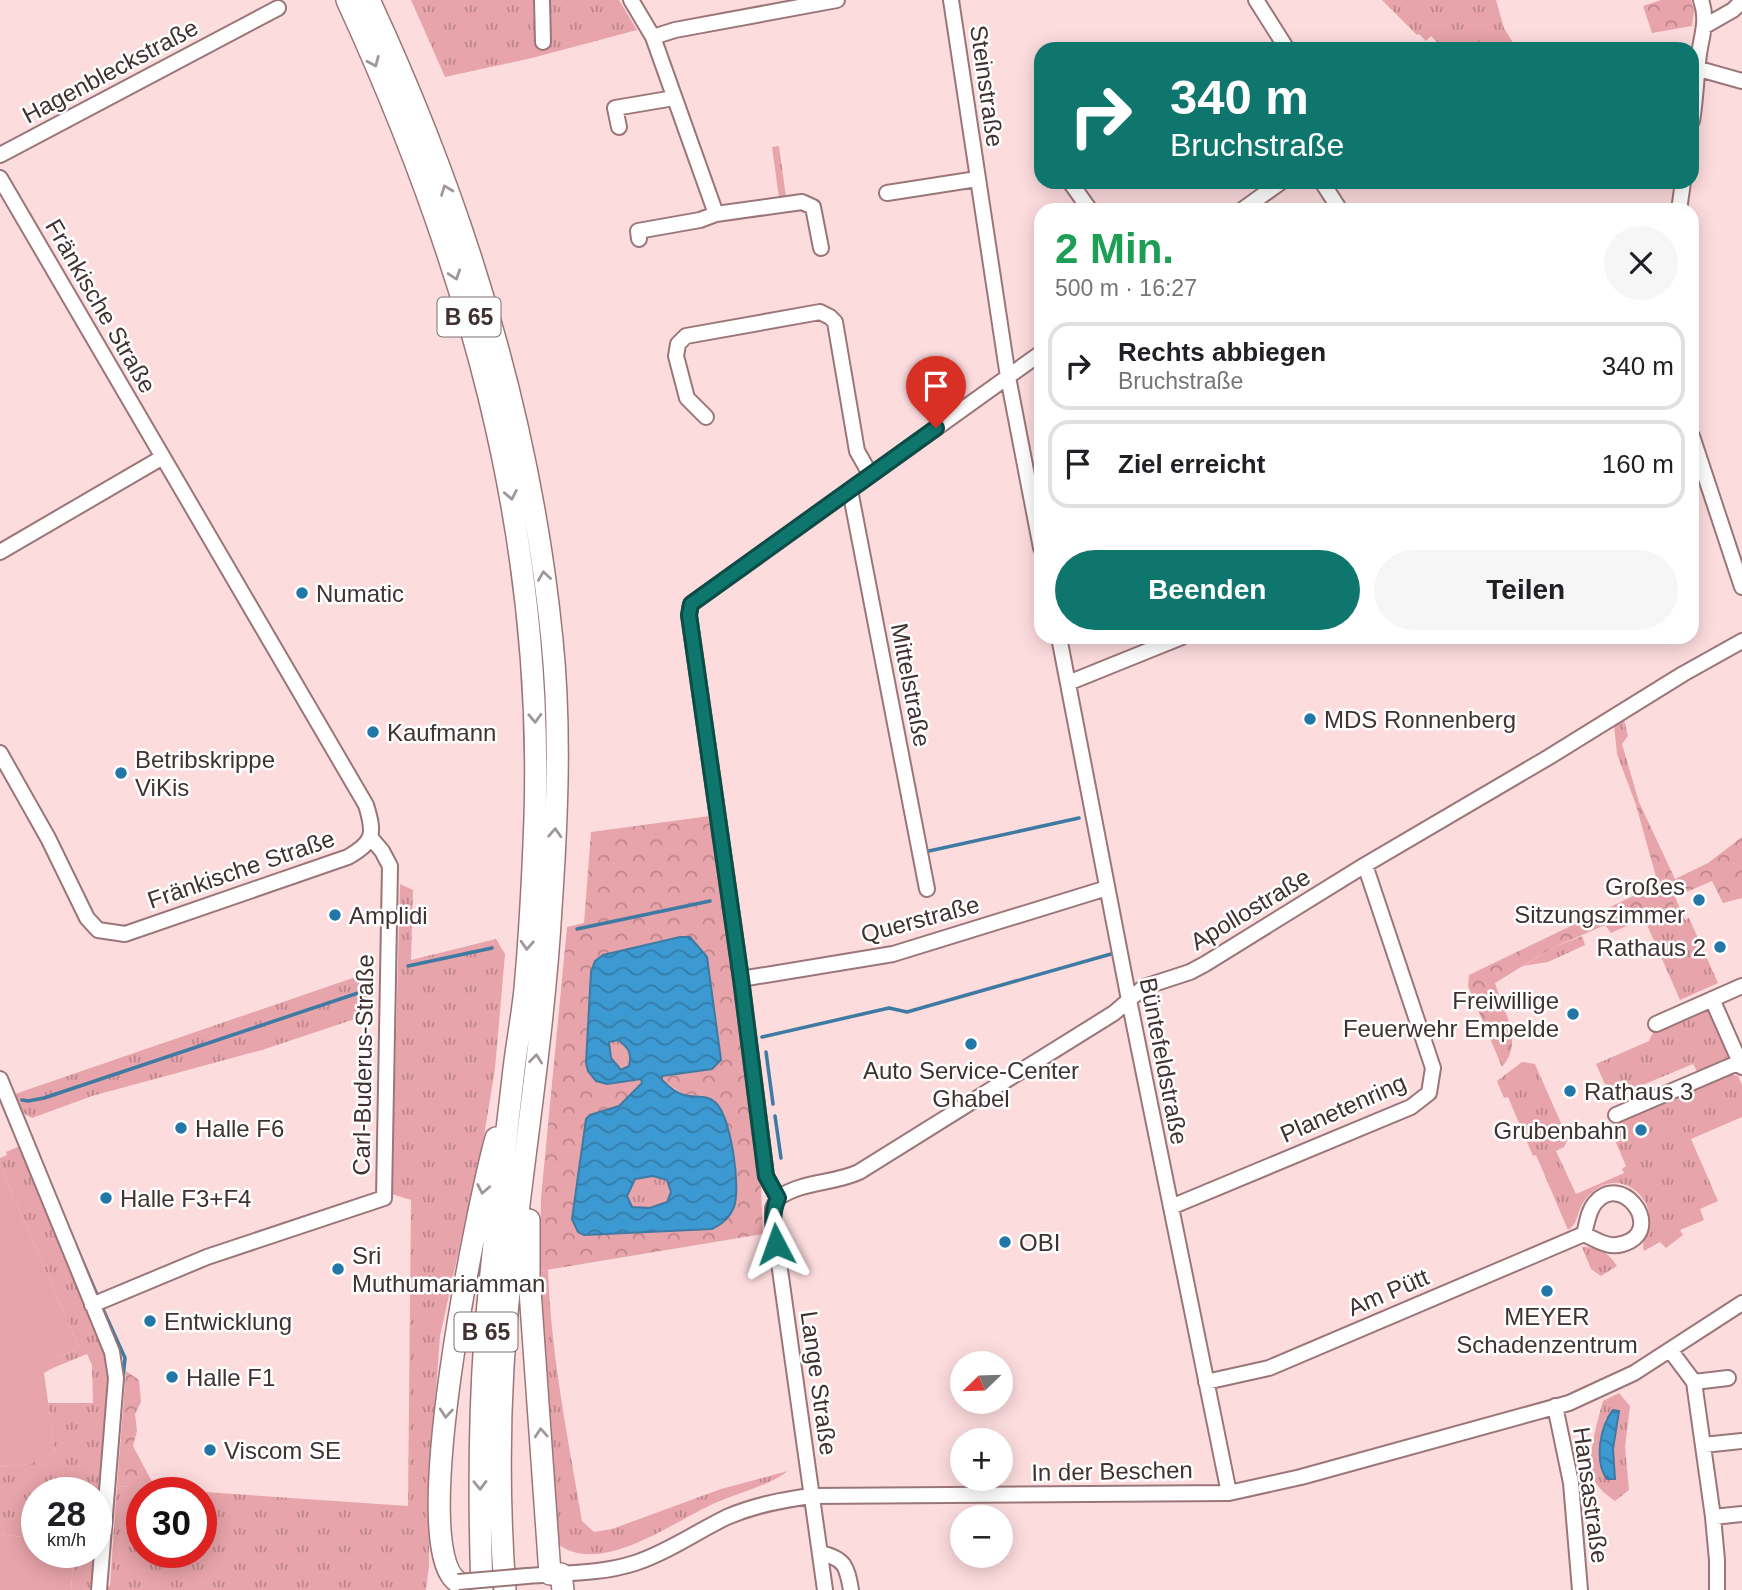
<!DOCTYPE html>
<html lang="de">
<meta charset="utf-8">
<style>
:root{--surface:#fff;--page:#f6f6f6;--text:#202124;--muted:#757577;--line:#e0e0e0;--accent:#0f766e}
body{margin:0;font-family:Helvetica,sans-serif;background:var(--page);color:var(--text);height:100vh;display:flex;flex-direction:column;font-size:26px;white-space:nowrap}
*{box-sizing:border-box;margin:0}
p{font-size:23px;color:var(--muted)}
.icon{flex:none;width:38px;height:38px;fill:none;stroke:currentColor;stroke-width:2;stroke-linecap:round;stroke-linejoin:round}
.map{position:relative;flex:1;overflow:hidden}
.details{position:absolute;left:1034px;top:203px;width:665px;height:441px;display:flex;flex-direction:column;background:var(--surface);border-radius:21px;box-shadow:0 4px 18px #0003}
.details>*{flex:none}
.banner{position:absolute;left:1034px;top:42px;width:665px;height:147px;border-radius:21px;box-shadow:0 4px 18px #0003;background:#0f766e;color:#fff;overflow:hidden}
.needle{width:46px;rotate:247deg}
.fabs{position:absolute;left:950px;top:1351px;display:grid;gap:14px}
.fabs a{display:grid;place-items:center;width:63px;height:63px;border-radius:50%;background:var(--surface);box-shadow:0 4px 18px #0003;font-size:35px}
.speed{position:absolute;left:21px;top:1477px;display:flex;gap:14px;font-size:35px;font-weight:700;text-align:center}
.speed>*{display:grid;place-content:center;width:91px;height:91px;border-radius:50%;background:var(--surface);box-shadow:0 4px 18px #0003;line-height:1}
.speed small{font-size:18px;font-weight:400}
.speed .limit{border:10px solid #d22;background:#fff;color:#111}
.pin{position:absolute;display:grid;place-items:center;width:60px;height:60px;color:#fff;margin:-72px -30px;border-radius:50% 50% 50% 0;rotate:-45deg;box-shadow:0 0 7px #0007}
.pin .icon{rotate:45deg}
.me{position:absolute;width:77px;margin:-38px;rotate:356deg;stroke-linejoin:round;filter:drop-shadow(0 0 5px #0008)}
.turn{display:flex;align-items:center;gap:24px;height:147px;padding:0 21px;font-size:32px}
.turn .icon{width:91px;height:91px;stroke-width:2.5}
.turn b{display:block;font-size:49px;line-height:60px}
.round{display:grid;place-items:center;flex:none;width:74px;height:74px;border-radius:37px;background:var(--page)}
.summary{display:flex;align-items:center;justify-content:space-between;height:119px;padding:0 21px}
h1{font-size:42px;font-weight:600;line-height:52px;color:#1e9e55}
.primary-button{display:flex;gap:14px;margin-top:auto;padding:14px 21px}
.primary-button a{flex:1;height:80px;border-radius:42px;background:var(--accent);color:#fff;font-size:28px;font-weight:600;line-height:80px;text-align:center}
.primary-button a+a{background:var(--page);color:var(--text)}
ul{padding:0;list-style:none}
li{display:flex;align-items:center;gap:21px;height:88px;margin:0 14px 10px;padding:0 7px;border:4px solid var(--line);border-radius:21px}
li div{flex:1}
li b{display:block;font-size:26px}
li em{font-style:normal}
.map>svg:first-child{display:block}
.grass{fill:url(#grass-tufts);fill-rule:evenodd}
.forest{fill:url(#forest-crowns);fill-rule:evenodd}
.garden{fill:#e7a4aa}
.water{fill:url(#water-waves);stroke:#3e7aa1;stroke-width:2;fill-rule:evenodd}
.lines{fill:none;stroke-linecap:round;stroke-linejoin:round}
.stream{stroke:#3e7aa1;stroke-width:3.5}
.minor-casing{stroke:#9b7679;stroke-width:18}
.highway-casing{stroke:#9b7679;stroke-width:24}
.minor{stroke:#fff;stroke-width:14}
.highway{stroke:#fff;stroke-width:21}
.minor-bridge-casing{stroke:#9b7679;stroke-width:18;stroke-linecap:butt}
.minor-bridge{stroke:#fff;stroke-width:14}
.oneway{stroke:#a09898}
.route-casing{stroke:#0a4d48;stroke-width:18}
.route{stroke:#0f766e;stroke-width:12}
.poi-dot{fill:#2377a8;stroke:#fff;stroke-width:2.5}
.labels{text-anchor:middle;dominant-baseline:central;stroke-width:5;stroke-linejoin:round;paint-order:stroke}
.shield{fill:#fff;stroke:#7a6f70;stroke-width:2}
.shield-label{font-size:23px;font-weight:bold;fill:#413132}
.street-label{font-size:24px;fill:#413132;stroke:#fff}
.poi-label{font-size:24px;fill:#413132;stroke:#fff;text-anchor:start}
</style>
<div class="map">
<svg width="1742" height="1590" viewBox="0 0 1742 1590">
<defs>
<pattern id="grass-tufts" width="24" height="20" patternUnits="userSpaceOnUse" patternTransform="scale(1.75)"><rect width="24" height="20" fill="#e7a4aa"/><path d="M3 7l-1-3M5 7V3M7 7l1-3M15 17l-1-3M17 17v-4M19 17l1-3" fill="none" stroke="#bd868b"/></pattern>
<pattern id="forest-crowns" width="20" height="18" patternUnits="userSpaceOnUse" patternTransform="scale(1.75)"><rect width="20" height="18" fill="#e7a4aa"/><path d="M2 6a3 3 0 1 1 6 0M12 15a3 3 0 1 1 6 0" fill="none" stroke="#bd868b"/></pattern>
<pattern id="water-waves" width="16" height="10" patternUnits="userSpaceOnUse" patternTransform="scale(1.75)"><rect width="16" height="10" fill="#3c99d1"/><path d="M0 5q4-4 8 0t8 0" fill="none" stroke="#347daa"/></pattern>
</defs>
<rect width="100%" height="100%" fill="#fddcde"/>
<path class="grass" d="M411,0H619L637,30L532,58L445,77Z
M1382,0H1496L1504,28L1517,49H1439L1440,45L1431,36L1426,41L1419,34L1417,35Z
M779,146L786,197L779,198L772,147Z
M1624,720L1628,736L1622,744L1639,802L1636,805L1617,754L1614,725Z
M400,884L413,890L411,960L496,939L505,954L495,1069L484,1136L440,1336L429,1487V1566L426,1590H71L74,1552H96V1493H37V1539L0,1534V1467L29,1464L55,1452L48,1403H93L92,1365L87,1354L53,1368V1360L79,1348L0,1165V1158L7,1155L6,1152L25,1144L110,1352L100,1585L110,1586L117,1486L408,1506L411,1200L392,1194ZM142,1493H201V1552H142Z
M1675,897L1685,920L1689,918L1718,983L1680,1000L1644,918L1656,922Z
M1582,936L1585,945L1548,962L1523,966L1552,948Z
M373,971V1013L262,1050L92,1096L32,1118L18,1110L12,1095Z
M1703,1010L1710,1013L1729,1058L1698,1073L1693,1064L1611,1098L1596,1064L1649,1041L1653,1032Z
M618,1040C629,1048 632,1053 629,1066L621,1070L611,1058L609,1042Z
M1522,1062L1535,1064L1568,1139L1564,1147L1556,1151L1576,1194L1624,1173L1622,1169L1626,1166L1610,1129L1616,1120L1625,1119L1729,1074L1738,1076L1742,1085V1117L1691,1139L1718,1201L1700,1209L1704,1220L1680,1230L1683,1235L1666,1248L1660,1242L1644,1251C1640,1236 1652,1225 1648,1209C1645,1198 1636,1189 1626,1185C1608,1178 1589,1190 1581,1207C1576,1217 1578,1223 1568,1230L1536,1155L1533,1156L1508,1097L1504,1098L1497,1081Z
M653,1176L667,1180L671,1192L667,1203L650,1208L632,1207L627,1196L635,1179Z
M1582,1247C1599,1247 1608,1252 1617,1266L1601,1276L1591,1269Z
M548,1270C551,1355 568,1438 582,1521L594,1532L612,1529L721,1489L788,1471C766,1487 740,1492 715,1503C674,1521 601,1577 558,1544L554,1517L540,1271Z
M1619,1393L1630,1406L1625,1447L1629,1490L1615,1501C1605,1494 1594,1485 1591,1472C1588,1454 1598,1419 1603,1401ZM1619,1412L1614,1433L1613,1462L1601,1458L1602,1430L1606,1418Z"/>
<path class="forest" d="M1661,0H1691L1694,11L1692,26L1652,33L1643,6Z
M1639,802L1675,879L1708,863L1742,837V898L1723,903L1712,881L1675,897L1670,915L1656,922L1644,918L1611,933L1605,925L1552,948L1495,983C1503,1011 1525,1041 1502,1067L1468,986L1469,975L1658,884L1636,805Z
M710,816L760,1168L763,1234L540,1271L541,1198L567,927L584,923L591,832ZM680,937H690L707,957L721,1060L712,1069L662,1076V1080L684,1095L701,1096L724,1113L734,1156L735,1204L572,1219L590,1115L619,1106L642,1083V1079L606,1084L586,1063L591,972L595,961L603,955Z
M126,1371L139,1380L141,1402L135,1414L137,1431L133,1446L156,1489L117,1486Z"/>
<path class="garden" d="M0,1165L79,1348L53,1360V1368L44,1373L55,1452L30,1464L0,1467Z
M0,1534L37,1539V1552H74L71,1590H0Z"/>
<path class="water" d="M680,937H690L707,957L721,1060L712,1069L662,1076V1080C667,1085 676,1093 684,1095C695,1098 706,1094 715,1102C731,1116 741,1187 734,1207C730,1218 723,1224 712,1229L584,1235L578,1232L572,1219L586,1119L590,1115L619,1106L642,1083L641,1079L607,1084L596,1081L588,1071L586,1063L591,972L595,961L603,955ZM618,1040C629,1048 632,1053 629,1066L621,1070L611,1058L609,1042ZM653,1176L667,1180L671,1192L667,1202L650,1208L632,1207L627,1196L635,1179Z
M1613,1410L1619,1411L1613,1449L1615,1479H1607C1594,1462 1600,1426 1613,1410Z"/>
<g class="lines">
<path class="stream" d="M929,851L1079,818
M577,929L710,901
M408,966L492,948
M762,1037L889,1008L907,1012L1111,954
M766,1052L773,1104
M22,1100L28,1101L44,1098L364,991
M775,1116L781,1158
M67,1225L98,1297
M102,1307L125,1358L121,1398"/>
<g class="minor-casing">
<path id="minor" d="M542,0L543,42
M631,0L653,37L716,214L802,202L813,207L821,248
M951,0L1008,377L1041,548
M1256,0L1287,49
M1705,26L1733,10L1742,1
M653,37L675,30L837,0
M1692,67L1742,81
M1692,121C1696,98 1696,76 1699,54C1702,34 1708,20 1701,0
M619,127L615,108L674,98
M0,155L278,8
M0,178L366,805C375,834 374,842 348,857L125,934L98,930L87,918L48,838L0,753
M1070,182L1090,210
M1322,182L1340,210
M887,193L977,179
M1242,210L1281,182
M1679,210L1683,182
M639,239L638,231L700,220L716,214
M706,417L687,398L676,356L678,344L686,336L820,312L830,317L835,322L857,451L870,474
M1692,436L1742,587
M850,490L927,889
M0,552L163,457
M1059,637L1129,1000L1229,1493
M1068,683L1182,637
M741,979L893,954L1107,888
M1712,999L1742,1067
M1656,1024L1742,986
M0,1079L112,1352L116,1378L99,1590
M1616,1115L1740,1062
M778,1198C802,1181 833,1184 859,1172L1114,1013L1144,987L1190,972L1205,964L1365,865L1549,757L1683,674L1742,641
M1171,1207L1411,1107L1429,1093L1433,1068L1365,865
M92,1305L207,1257L384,1198L390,866L382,851L371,838
M1670,1350L1694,1382L1713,1517L1717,1560V1590
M1206,1382L1269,1368L1584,1234C1601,1243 1613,1250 1630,1241C1661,1224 1621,1172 1595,1203C1588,1211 1587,1224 1584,1234
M1694,1382L1728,1378
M1555,1406L1571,1483L1580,1590
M1703,1445L1742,1441
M1713,1517L1742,1514
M820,1553C845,1558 847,1567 851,1590
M527,1576C563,1573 601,1574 635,1563C668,1552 696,1532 727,1517C755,1505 782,1500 811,1496L1229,1493L1301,1477L1569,1403L1634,1373L1742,1303
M825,1590L773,1220V1208L778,1198L766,1176L741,979L689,615L691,604L1041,353"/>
</g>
<g class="highway-casing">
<path id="highway" d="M347,0C467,261 544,528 535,818C533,875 530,933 525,989C522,1019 516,1048 513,1078C503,1164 492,1251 485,1338C479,1422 479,1505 482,1590
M369,0C463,202 530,418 552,640C561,729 557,819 551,908C544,1030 524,1151 511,1273C499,1378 497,1484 505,1590
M529,1220V1276L550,1574
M561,1574L563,1590
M458,1582C405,1550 479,1200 496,1138"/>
</g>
<use href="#minor" class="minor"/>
<use href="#highway" class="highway"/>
<g class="minor-bridge-casing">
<path id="minor-bridge" d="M458,1582L527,1576"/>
</g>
<use href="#minor-bridge" class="minor-bridge"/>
</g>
<defs><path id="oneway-chevron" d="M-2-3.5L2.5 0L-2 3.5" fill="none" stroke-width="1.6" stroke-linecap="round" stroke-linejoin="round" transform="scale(1.75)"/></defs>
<g class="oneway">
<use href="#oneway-chevron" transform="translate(374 62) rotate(67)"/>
<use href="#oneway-chevron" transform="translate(446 190) rotate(-111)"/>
<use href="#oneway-chevron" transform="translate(455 275) rotate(72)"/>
<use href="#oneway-chevron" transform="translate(511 495) rotate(79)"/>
<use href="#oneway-chevron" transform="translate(544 576) rotate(-98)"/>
<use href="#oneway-chevron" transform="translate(535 718) rotate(88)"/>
<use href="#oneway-chevron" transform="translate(555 833) rotate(-87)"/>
<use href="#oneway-chevron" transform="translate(527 945) rotate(93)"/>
<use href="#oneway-chevron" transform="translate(536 1059) rotate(-84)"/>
<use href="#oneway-chevron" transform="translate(483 1189) rotate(101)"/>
<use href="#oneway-chevron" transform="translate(446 1413) rotate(95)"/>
<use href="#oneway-chevron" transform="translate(541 1433) rotate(-94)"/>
<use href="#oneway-chevron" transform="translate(480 1485) rotate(89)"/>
</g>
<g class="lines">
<g class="route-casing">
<path id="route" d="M776,1244C773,1227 771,1214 778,1198L766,1176L741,979L689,615L691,604L936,428"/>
</g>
<use href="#route" class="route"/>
</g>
<g class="poi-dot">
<circle cx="302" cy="593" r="7"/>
<circle cx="1310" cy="719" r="7"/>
<circle cx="373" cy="732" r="7"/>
<circle cx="121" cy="773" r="7"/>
<circle cx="1699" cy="900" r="7"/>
<circle cx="335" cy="915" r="7"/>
<circle cx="1720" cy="947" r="7"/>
<circle cx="1573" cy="1014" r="7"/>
<circle cx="971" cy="1044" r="7"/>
<circle cx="1570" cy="1091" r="7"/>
<circle cx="181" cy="1128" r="7"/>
<circle cx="1641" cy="1130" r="7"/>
<circle cx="106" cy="1198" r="7"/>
<circle cx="1005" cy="1242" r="7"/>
<circle cx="338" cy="1269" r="7"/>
<circle cx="1547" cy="1291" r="7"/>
<circle cx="150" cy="1321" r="7"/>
<circle cx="172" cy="1377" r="7"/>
<circle cx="210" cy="1450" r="7"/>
</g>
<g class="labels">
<g class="shield">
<rect x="437.5" y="297.5" width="63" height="39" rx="5"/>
<rect x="454.5" y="1312.5" width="63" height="39" rx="5"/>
</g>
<g class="shield-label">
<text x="469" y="317">B 65</text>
<text x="486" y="1332">B 65</text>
</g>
<g class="street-label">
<text transform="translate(110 71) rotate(-28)">Hagenbleckstraße</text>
<text transform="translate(987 86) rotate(82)">Steinstraße</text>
<text transform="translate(101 306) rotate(60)">Fränkische Straße</text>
<text transform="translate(911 685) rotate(79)">Mittelstraße</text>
<text transform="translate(241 869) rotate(-19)">Fränkische Straße</text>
<text transform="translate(1250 909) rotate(-31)">Apollostraße</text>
<text transform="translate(920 919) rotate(-15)">Querstraße</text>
<text transform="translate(1164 1061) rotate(79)">Büntefeldstraße</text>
<text transform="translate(363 1065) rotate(-89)">Carl-Buderus-Straße</text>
<text transform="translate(1343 1108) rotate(-24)">Planetenring</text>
<text transform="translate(1388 1292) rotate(-23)">Am Pütt</text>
<text transform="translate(819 1383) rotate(82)">Lange Straße</text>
<text transform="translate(1112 1471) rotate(-1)">In der Beschen</text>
<text transform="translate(1591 1495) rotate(82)">Hansastraße</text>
</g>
<g class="poi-label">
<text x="316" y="593">Numatic</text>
<text x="1324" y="719">MDS Ronnenberg</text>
<text x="387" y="732">Kaufmann</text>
<text x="135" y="759">Betribskrippe<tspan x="135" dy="28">ViKis</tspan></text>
<text x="1685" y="886" text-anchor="end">Großes<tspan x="1685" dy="28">Sitzungszimmer</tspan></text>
<text x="349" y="915">Amplidi</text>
<text x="1706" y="947" text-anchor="end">Rathaus 2</text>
<text x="1559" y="1000" text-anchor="end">Freiwillige<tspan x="1559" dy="28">Feuerwehr Empelde</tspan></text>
<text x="971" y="1070" text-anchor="middle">Auto Service-Center<tspan x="971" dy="28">Ghabel</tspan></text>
<text x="1584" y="1091">Rathaus 3</text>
<text x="195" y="1128">Halle F6</text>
<text x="1627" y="1130" text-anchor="end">Grubenbahn</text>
<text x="120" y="1198">Halle F3+F4</text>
<text x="1019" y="1242">OBI</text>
<text x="352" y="1255">Sri<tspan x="352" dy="28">Muthumariamman</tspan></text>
<text x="1547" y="1316" text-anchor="middle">MEYER<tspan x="1547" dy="28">Schadenzentrum</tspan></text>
<text x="164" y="1321">Entwicklung</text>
<text x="186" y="1377">Halle F1</text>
<text x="224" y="1450">Viscom SE</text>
</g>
</g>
</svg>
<div class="fabs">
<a><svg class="needle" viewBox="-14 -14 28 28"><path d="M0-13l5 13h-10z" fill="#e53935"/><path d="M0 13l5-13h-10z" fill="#757577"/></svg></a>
<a>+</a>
<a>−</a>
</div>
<div class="speed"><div>28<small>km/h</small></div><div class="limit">30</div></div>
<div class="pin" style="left:936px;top:428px;background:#d93025"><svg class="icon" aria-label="arrive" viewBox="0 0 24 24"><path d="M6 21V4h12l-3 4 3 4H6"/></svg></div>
<svg class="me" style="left:776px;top:1244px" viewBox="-20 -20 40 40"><path d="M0-17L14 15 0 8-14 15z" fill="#0f766e" stroke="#fff" stroke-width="4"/></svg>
<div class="banner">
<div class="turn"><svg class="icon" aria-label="right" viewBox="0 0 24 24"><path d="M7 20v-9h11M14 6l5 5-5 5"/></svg><div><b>340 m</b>Bruchstraße</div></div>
</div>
<section class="details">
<div class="summary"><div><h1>2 Min.</h1><p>500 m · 16:27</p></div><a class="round"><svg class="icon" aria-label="close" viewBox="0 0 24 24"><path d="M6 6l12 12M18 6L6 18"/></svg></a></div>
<ul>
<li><svg class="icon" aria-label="right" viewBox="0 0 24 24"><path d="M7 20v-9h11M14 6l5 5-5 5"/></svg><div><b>Rechts abbiegen</b><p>Bruchstraße</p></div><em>340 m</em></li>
<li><svg class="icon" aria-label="arrive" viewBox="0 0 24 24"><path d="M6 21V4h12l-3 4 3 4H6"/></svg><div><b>Ziel erreicht</b></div><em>160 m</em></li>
</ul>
<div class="primary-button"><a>Beenden</a><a>Teilen</a></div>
</section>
</div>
